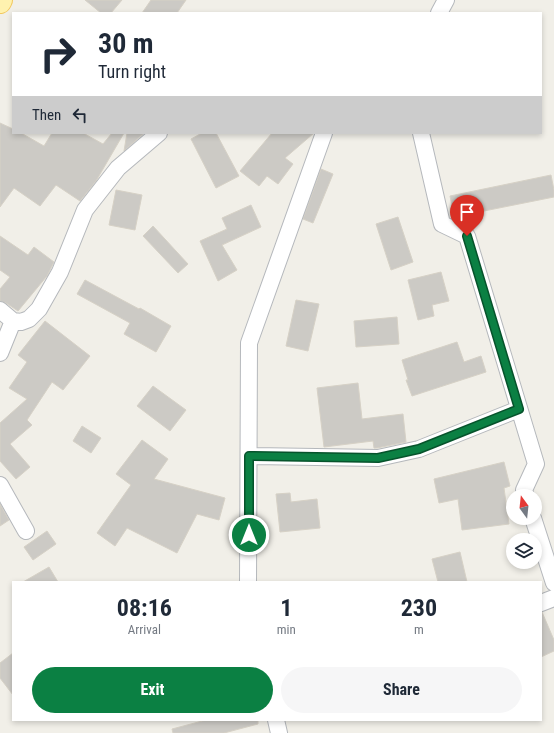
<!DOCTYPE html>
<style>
:root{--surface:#fff;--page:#f6f6f7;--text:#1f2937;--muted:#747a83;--accent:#0b8043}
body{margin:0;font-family:"Roboto Condensed",sans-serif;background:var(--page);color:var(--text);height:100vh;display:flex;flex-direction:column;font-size:15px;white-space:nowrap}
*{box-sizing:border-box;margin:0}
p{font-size:13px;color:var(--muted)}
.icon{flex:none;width:22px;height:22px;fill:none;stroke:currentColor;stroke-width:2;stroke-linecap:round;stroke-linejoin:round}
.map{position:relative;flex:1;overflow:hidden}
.drawer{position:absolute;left:12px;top:581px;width:530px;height:140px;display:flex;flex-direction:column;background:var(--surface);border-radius:0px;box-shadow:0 2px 6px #0003}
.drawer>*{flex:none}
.hud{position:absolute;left:12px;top:12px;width:530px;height:122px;border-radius:0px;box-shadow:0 2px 6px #0003;background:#fff;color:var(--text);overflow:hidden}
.needle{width:26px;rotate:345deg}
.controls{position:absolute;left:506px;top:489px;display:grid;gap:8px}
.controls a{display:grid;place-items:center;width:36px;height:36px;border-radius:50%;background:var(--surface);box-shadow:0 2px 6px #0003;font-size:20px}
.pin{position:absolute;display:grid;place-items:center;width:34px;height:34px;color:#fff;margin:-41px -17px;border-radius:50% 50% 50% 0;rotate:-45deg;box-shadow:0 0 4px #0007}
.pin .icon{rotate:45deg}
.me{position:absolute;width:44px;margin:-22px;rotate:0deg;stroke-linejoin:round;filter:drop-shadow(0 0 3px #0008)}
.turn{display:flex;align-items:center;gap:14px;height:84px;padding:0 20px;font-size:18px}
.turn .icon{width:52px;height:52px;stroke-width:2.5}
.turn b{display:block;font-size:28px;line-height:34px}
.then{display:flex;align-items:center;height:38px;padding:0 20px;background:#0003;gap:8px;font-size:15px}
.eta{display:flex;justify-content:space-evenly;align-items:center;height:68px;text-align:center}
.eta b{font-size:24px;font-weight:700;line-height:28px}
.button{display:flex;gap:8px;margin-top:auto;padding:8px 20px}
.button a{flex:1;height:46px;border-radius:24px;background:var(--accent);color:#fff;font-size:16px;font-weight:700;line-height:46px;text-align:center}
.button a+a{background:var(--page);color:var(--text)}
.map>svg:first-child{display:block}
.building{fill:#cccac5;stroke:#d6d1c6}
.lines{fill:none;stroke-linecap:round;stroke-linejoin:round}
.street-casing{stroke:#b5b8bc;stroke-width:18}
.primary-casing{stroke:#f2c960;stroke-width:24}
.street{stroke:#fff;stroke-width:16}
.primary{stroke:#fff2af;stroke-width:22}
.route-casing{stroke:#07532c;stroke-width:10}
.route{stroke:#0b8043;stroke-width:7}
</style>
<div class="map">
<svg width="554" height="733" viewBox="0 0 554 733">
<rect width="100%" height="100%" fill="#f1efe8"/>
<path class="building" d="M85,0H122L111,13H101Z
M151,0H186L177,13H142Z
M0,123L13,129V133H21L44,146L52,133H83L103,144L112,133H124L96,181L80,201L56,185L40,206L14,188L0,207Z
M127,133H144L124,151Z
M202,133H216L239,176L216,188L191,139Z
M272,133H314L285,158L293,164L278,184L267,176L259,186L240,171Z
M321,169L333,174L313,223L303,219Z
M551,175L554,190V197L454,217L450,196Z
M116,190L142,195L135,230L109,225Z
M251,205L261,227L222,245L237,270L218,281L200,241L227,229L222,218Z
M398,217L413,262L391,270L376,224Z
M153,226L188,264L178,273L143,236Z
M0,236L28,255L34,247L54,262L47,276L18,311L6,303L0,301V289L10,277L0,270Z
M441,272L449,301L432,305L434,316L418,320L408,280Z
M85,280L139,309L140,308L171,326L156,352L124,334L130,323L77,294Z
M296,300L319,304L308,351L286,346Z
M397,317L399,344L356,347L354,321Z
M45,321L90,356L63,390L52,382L27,420L32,425L10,444L30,467L16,479L0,461V423L27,399L9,388L27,362L18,355Z
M457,342L464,362L481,356L486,372L412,396L406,380H408L402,360Z
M358,383L362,419L403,414L406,442L377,448H374L373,441L324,447L317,388Z
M153,386L186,410L170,431L137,406Z
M82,426L101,438L91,453L73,441Z
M142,440L168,459L154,479L225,498L219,520L197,514L177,553L127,528L115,546L97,533L131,485L116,474Z
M504,462L510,486L504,488L509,524L462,530L458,499L439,503L434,479Z
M290,493L291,502L317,499L320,528L280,532L276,494Z
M0,504L9,520L0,526Z
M47,531L56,544L33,560L24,547Z
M460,552L467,582H438L432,559Z
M49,567L58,582H23Z
M541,612H542L554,640V651L541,657Z
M13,653V695L0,678V663Z
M206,720H258V724L224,733H173L172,729Z"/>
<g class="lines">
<g class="street-casing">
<path id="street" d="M439,13L446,0
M421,133L442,224L467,236L536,464L524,490L526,496
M0,310L13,321L21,322L29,319L39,309L60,272L85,210L118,168L159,133
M0,353L13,321
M249,456L378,458L419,449L519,409
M0,485L26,531
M533,518L554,583
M248,582L249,343L324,133
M541,603L554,598
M276,720L279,733"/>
</g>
<g class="primary-casing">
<path id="primary" d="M0,2L1,0"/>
</g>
<use href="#street" class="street"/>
<use href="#primary" class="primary"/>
</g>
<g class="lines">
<g class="route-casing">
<path id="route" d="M249,535V456L378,458L419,449L519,409L467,236"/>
</g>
<use href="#route" class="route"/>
</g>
</svg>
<div class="controls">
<a><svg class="needle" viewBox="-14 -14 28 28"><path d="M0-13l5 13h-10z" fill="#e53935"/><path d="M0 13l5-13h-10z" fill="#747a83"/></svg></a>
<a><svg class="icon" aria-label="layers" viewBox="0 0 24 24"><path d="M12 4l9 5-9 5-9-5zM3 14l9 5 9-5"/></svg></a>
</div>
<div class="pin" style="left:467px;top:236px;background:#d93025"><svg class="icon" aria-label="arrive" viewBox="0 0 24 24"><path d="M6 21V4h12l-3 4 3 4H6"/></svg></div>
<svg class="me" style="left:249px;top:535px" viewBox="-20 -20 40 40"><circle r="17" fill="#0b8043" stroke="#fff" stroke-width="3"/><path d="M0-11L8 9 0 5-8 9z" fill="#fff"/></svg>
<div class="hud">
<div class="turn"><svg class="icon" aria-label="right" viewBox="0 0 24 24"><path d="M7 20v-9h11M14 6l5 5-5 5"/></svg><div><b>30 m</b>Turn right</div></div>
<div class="then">Then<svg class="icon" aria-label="left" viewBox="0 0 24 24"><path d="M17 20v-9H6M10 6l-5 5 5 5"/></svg></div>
</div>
<section class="drawer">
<div class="eta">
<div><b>08:16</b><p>Arrival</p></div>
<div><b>1</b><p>min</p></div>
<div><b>230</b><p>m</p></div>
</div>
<div class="button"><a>Exit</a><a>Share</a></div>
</section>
</div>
